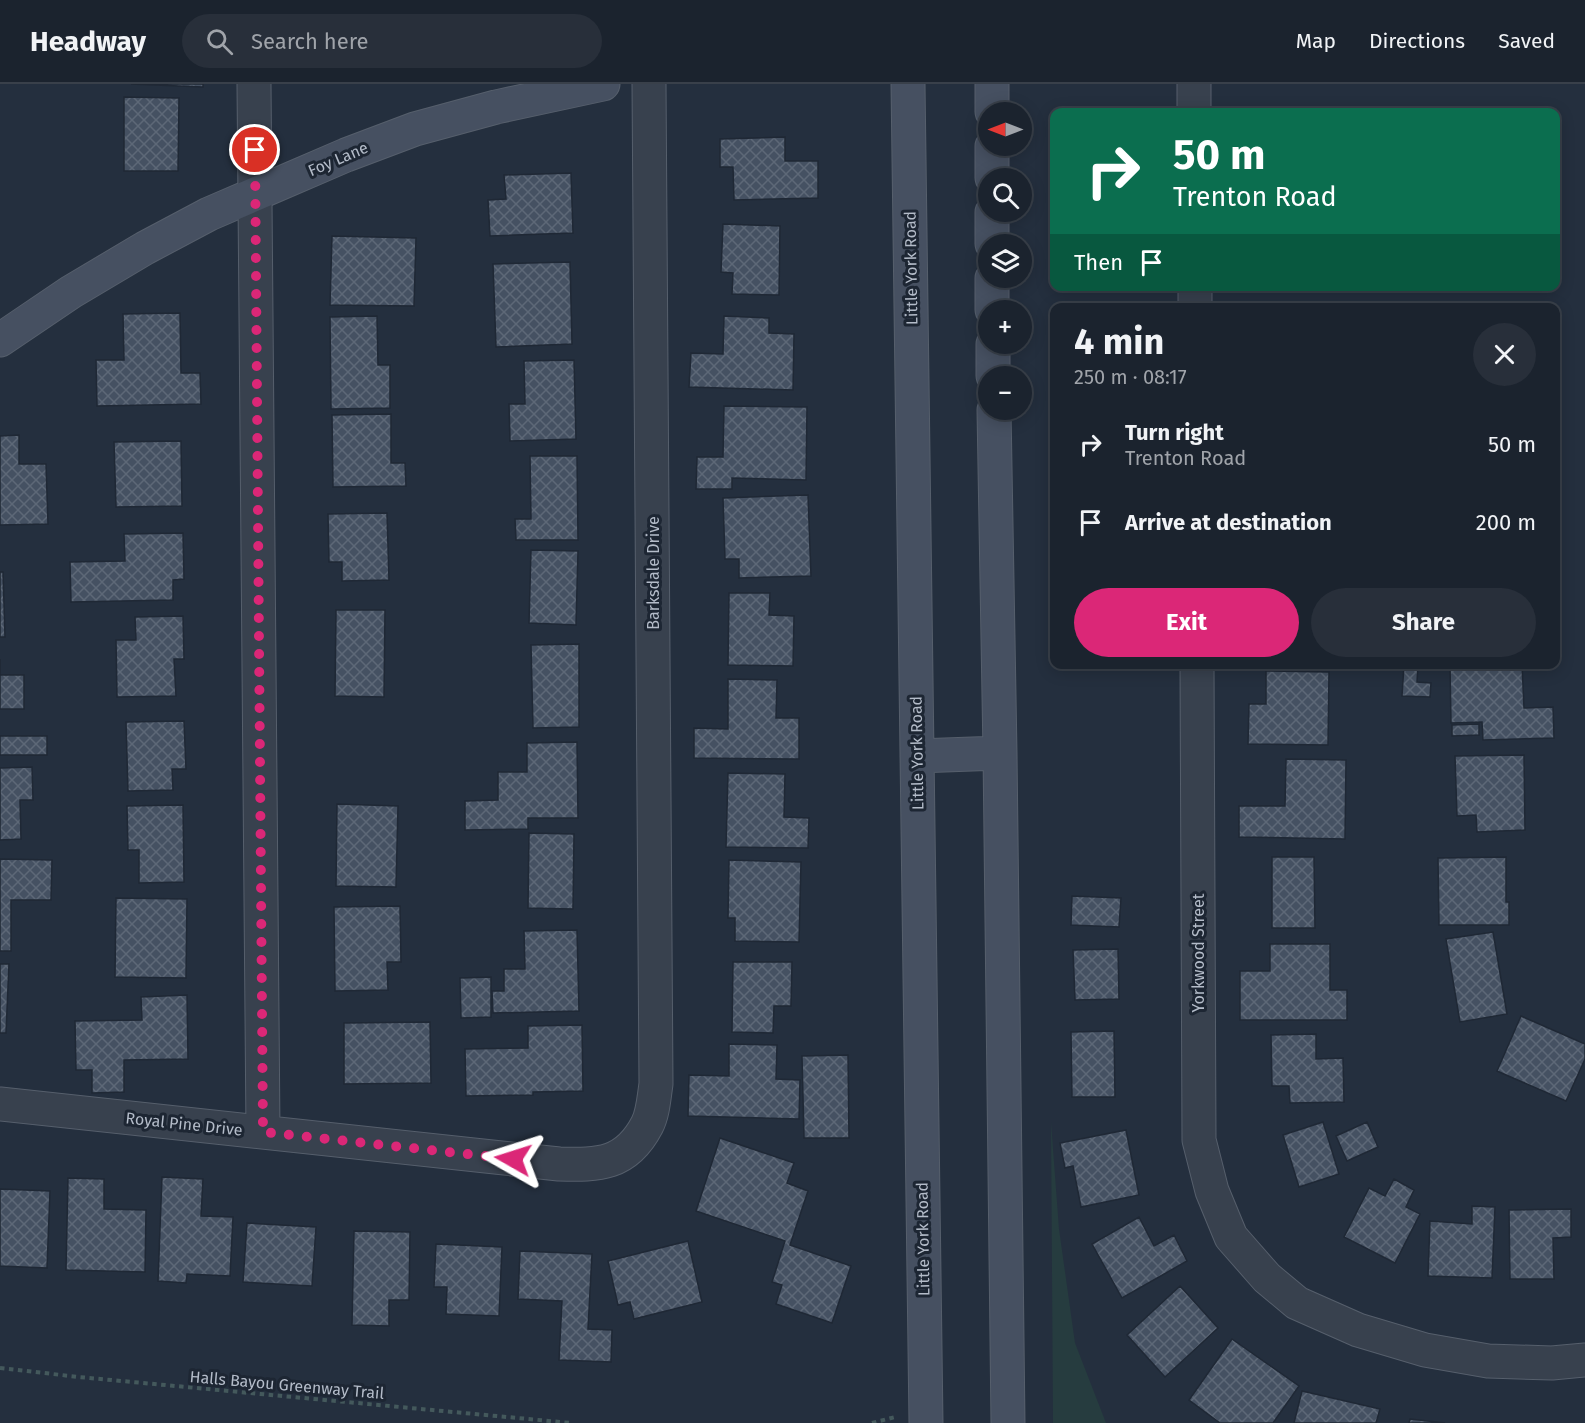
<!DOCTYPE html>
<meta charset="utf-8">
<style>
:root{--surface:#1b232e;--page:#282f3a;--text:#f1f3f6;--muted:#a0a4aa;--line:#39404a;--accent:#db2777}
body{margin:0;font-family:"Fira Sans",sans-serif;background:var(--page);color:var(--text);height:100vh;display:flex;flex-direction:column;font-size:22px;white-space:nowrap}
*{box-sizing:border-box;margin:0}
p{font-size:20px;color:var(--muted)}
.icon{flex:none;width:33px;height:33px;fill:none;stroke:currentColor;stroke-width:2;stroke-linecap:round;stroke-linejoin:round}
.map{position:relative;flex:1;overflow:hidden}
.sheet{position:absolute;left:1050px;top:219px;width:510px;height:366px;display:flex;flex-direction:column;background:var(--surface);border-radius:12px;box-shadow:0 3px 15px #0003,0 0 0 2px var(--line)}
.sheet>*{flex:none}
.top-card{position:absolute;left:1050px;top:24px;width:510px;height:183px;border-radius:12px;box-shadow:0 3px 15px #0003,0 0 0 2px var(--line);background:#0b6e4f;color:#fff;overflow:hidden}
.needle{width:39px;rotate:270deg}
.fabs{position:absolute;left:978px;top:18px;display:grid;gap:12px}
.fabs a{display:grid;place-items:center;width:54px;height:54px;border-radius:50%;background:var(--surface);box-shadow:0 3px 15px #0003,0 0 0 2px var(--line);font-size:30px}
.pin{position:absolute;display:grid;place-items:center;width:51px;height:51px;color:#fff;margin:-26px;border:3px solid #fff;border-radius:50%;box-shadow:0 2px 6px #0007}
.me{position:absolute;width:66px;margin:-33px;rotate:276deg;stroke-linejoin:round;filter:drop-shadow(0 0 4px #0008)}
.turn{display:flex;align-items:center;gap:21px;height:126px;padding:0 24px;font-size:27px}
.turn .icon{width:78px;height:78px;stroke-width:2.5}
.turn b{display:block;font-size:42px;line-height:51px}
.then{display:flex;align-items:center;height:57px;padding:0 24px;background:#0003;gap:12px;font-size:22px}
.round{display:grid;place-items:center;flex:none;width:63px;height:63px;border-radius:32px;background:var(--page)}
.head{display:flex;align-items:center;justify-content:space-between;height:102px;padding:0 24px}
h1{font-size:36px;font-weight:700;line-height:45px}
.button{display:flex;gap:12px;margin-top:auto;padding:12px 24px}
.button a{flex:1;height:69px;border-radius:36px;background:var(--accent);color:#fff;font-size:24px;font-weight:700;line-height:69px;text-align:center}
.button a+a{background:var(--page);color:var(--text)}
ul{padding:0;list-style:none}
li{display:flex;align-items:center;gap:18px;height:78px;padding:0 24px}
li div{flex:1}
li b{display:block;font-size:22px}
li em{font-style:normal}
header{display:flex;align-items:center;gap:36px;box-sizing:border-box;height:84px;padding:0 30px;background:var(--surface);border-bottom:2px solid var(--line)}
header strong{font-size:28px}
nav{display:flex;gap:33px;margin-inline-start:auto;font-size:21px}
.search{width:420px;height:54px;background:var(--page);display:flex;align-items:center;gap:15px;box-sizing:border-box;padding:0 21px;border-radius:33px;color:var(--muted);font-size:22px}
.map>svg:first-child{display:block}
.green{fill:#263c3f}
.building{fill:url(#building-cross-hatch);stroke:#1f2835;stroke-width:1.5}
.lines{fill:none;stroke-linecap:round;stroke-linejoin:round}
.street-casing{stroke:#565f6c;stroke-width:35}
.secondary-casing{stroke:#565f6c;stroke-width:35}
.path{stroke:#44595c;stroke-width:4;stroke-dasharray:4.5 4.5;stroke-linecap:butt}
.street{stroke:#38414e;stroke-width:33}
.secondary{stroke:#465061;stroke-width:33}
.route{stroke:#db2777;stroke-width:10;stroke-dasharray:0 18}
.labels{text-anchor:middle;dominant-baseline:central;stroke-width:6;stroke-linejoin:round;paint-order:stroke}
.street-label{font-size:16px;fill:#b4bcc9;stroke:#1d2633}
</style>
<header>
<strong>Headway</strong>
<div class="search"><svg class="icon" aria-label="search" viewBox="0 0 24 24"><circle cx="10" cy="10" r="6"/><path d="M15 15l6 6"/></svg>Search here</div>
<nav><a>Map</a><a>Directions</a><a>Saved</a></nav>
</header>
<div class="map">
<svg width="1585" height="1339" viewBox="0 0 1585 1339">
<defs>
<pattern id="building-cross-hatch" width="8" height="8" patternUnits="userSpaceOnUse" patternTransform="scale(1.5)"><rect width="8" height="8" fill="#455162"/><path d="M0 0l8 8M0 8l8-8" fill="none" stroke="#5d6877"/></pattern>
</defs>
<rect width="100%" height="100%" fill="#242f3e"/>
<path class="green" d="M1051,1038L1059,1145L1075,1259L1106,1339H1053Z"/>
<path class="building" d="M131,0H203V3Z
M124,13L179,14L178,87H124Z
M785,53V77H818V114L734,116L733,83H720V55Z
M571,89L573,149L490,152L488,116L506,115L504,91Z
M723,140L780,142L779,211L732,210L733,189L721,188Z
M332,152L416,154L414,222L330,221Z
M570,178L572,260L496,263L493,180Z
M1286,202H1324V204L1286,203Z
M180,229L181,289H200L201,320L97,322L96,276H124L123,230Z
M377,232L378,281H390V324L331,325L330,233Z
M724,232L769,234V249L794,250L793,306L689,303L691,269L723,270Z
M1054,236V299H1050L1049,237Z
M574,276L576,355L510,357L509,320H525L524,277Z
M724,322L807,323L806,396L732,394V405H696L697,373H723Z
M391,330V379H405L406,402L333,403L332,331Z
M19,351V380H46L48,440L0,441V352Z
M181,357L182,422L116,423L114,358Z
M530,372H577L578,456H516L515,435H531Z
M808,411L811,492L739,494V475H725L723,414Z
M387,429L389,496L342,497V478H329L328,430Z
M183,449L184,495L173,496V516L71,518L70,478L125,477L124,450Z
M531,466L578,467L576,541L529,539Z
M0,488H3L5,553H0Z
M1051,490H1054V572Z
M729,509H770L769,531L794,532L793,582L728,581Z
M336,526H385L384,613L335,612Z
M183,532L184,575H174L176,612L117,613L116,556H136L135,533Z
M579,560V643L533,644L531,561Z
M0,575V591H24V625H0Z
M1522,580L1524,624L1553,623L1554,654L1483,656L1482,638L1451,639L1450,581Z
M1404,581H1418L1417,598L1431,599L1430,613L1402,612Z
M1266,587L1329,588L1328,661L1248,660L1249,620H1266Z
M728,595L777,596L776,634H799V675L694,674V644L728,645Z
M184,637L186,685H172L173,706L128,707L126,638Z
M1479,640V651L1452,652V641Z
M0,652H47V671H0Z
M577,658L578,734H528V745L465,746V717L498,716V688H527V659Z
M1524,671L1525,746L1477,748L1476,731L1457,732L1455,672Z
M1286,675L1346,676L1345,755L1239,753V722H1285Z
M32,683L33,716H20L21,755L0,756V684Z
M728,689L785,690L784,733L809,734L808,764L726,763Z
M337,720L398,722L396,803L336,802Z
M183,721L184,798L139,799V766H128L127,722Z
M529,749L574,750L573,825L528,824Z
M1272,773H1314L1315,844H1272Z
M1506,773V818H1509V841H1439L1438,774Z
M0,775L52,776L51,816H11V867H0Z
M729,776L801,778L799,858L735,857V834H728Z
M1072,812L1121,814L1119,843L1071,841Z
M116,814L187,815L186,894L115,893Z
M400,822L401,878H387L388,906L335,907L334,823Z
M577,846L579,927L493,929L492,907H504V885H525L524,847Z
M1493,848L1507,930L1460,938L1446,855Z
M1270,860H1330V906H1347V936H1240V887H1270Z
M1118,865L1119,915L1075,916L1073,866Z
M733,878H792L791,922H774L773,949L732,948Z
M0,880H9L6,949H0Z
M491,893V933L461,934L460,894Z
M187,911L188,975L124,976V1008L92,1009V986H76L75,937L142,936L141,913Z
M1521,932L1585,960V975L1566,1017L1497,987Z
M430,938L431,999L344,1000V939Z
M582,941L583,1007L533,1008V1011L466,1012L465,965L528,964V942Z
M1114,947L1115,1013H1072L1071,948Z
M1316,950V975L1343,974L1344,1018L1290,1019L1289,1002H1272L1271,951Z
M729,960L777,961L776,995L800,996L799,1035L688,1032L689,991L729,992Z
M848,971L849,1054H804L802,972Z
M1323,1038L1339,1090L1299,1103L1283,1051Z
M1367,1038L1378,1063L1347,1077L1336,1052Z
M1126,1046L1139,1111L1081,1123L1073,1082L1065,1084L1060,1059Z
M720,1054L794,1079L787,1099L808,1107L790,1161L851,1182L832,1239L776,1220L782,1201L772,1198L785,1157L696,1127Z
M162,1093L203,1095L201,1132L233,1133L230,1192L187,1190L186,1199L158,1197Z
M68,1094L104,1095V1125L146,1126L145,1188L66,1186Z
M1394,1095L1414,1106L1406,1123L1420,1130L1395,1179L1344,1153L1369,1104L1385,1112Z
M0,1105L50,1107L47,1184L0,1182Z
M1472,1122L1495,1123L1492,1194L1428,1192L1430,1137L1472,1140Z
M1571,1125V1153L1553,1154L1554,1195H1510L1509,1126Z
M1139,1133L1154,1162L1174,1151L1187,1177L1122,1214L1092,1160Z
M247,1139L316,1143L312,1202L243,1198Z
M354,1147L410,1148L409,1216H389V1242L352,1241Z
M688,1157L702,1218L634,1235L630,1218L618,1221L608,1177Z
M436,1160L502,1163L499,1232L446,1230L447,1203H434Z
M520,1167L592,1170L588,1245L612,1246L611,1278L559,1276L562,1217L518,1215Z
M1180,1202L1218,1244L1165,1293L1127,1251Z
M1232,1255L1299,1302L1273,1339H1220L1189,1316Z
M1302,1307L1380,1325L1376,1339H1294Z
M1410,1335L1445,1339H1409Z"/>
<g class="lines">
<g class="street-casing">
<path id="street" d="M254,0L263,1048
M1194,0V28
M1195,202V224
M1197,580L1199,1056L1212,1107L1231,1153L1267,1194L1297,1219L1358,1246L1425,1266L1488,1277L1552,1279L1585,1276
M0,1020L559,1080C599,1081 626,1081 647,1041C653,1030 654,1013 656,1000L649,0"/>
</g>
<g class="secondary-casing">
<path id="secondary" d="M908,0L926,1339
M992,0V28
M992,94V62
M992,160V128
M992,194V226
M0,256L71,208L145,164L209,130L346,71L415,45L496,23L603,0
M993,260V292
M994,326L1000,669L1008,1339
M917,672L1000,669"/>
</g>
<path class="path" d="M0,1284L79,1293L571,1339
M872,1339L895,1333"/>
<use href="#street" class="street"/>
<use href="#secondary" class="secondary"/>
</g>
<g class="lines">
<path class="route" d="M255,66L263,1048L513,1075"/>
</g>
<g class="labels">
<g class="street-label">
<text transform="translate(338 75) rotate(-23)">Foy Lane</text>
<text transform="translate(911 184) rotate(-91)">Little York Road</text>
<text transform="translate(653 489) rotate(-90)">Barksdale Drive</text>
<text transform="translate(917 669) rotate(-91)">Little York Road</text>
<text transform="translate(1198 869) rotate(-90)">Yorkwood Street</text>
<text transform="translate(184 1040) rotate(6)">Royal Pine Drive</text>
<text transform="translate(923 1155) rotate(-91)">Little York Road</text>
<text transform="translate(287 1301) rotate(5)">Halls Bayou Greenway Trail</text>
</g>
</g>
</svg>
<div class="fabs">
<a><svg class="needle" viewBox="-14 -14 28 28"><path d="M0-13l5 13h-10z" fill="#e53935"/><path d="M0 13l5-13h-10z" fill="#a0a4aa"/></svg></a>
<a><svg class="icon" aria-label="search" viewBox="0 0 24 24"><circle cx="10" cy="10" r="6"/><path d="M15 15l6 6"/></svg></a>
<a><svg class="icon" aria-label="layers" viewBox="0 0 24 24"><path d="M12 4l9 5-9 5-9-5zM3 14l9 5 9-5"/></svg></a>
<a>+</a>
<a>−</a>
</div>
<div class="pin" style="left:255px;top:66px;background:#d93025"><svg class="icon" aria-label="arrive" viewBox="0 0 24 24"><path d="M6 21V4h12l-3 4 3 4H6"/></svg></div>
<svg class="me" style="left:513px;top:1075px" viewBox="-20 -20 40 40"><path d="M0-17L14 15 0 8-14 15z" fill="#db2777" stroke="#fff" stroke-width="4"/></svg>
<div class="top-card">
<div class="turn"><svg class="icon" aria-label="right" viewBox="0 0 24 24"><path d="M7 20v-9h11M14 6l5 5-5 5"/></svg><div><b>50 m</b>Trenton Road</div></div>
<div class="then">Then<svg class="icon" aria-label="arrive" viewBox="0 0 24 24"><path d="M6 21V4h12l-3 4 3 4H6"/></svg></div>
</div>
<section class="sheet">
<div class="head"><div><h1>4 min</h1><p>250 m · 08:17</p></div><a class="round"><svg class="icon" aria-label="close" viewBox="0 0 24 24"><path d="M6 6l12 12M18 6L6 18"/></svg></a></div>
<ul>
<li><svg class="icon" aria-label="right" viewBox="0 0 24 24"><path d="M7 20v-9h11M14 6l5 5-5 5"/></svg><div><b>Turn right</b><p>Trenton Road</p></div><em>50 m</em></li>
<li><svg class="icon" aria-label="arrive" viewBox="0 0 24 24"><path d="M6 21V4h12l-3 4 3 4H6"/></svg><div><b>Arrive at destination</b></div><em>200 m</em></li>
</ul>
<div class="button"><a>Exit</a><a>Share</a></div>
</section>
</div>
